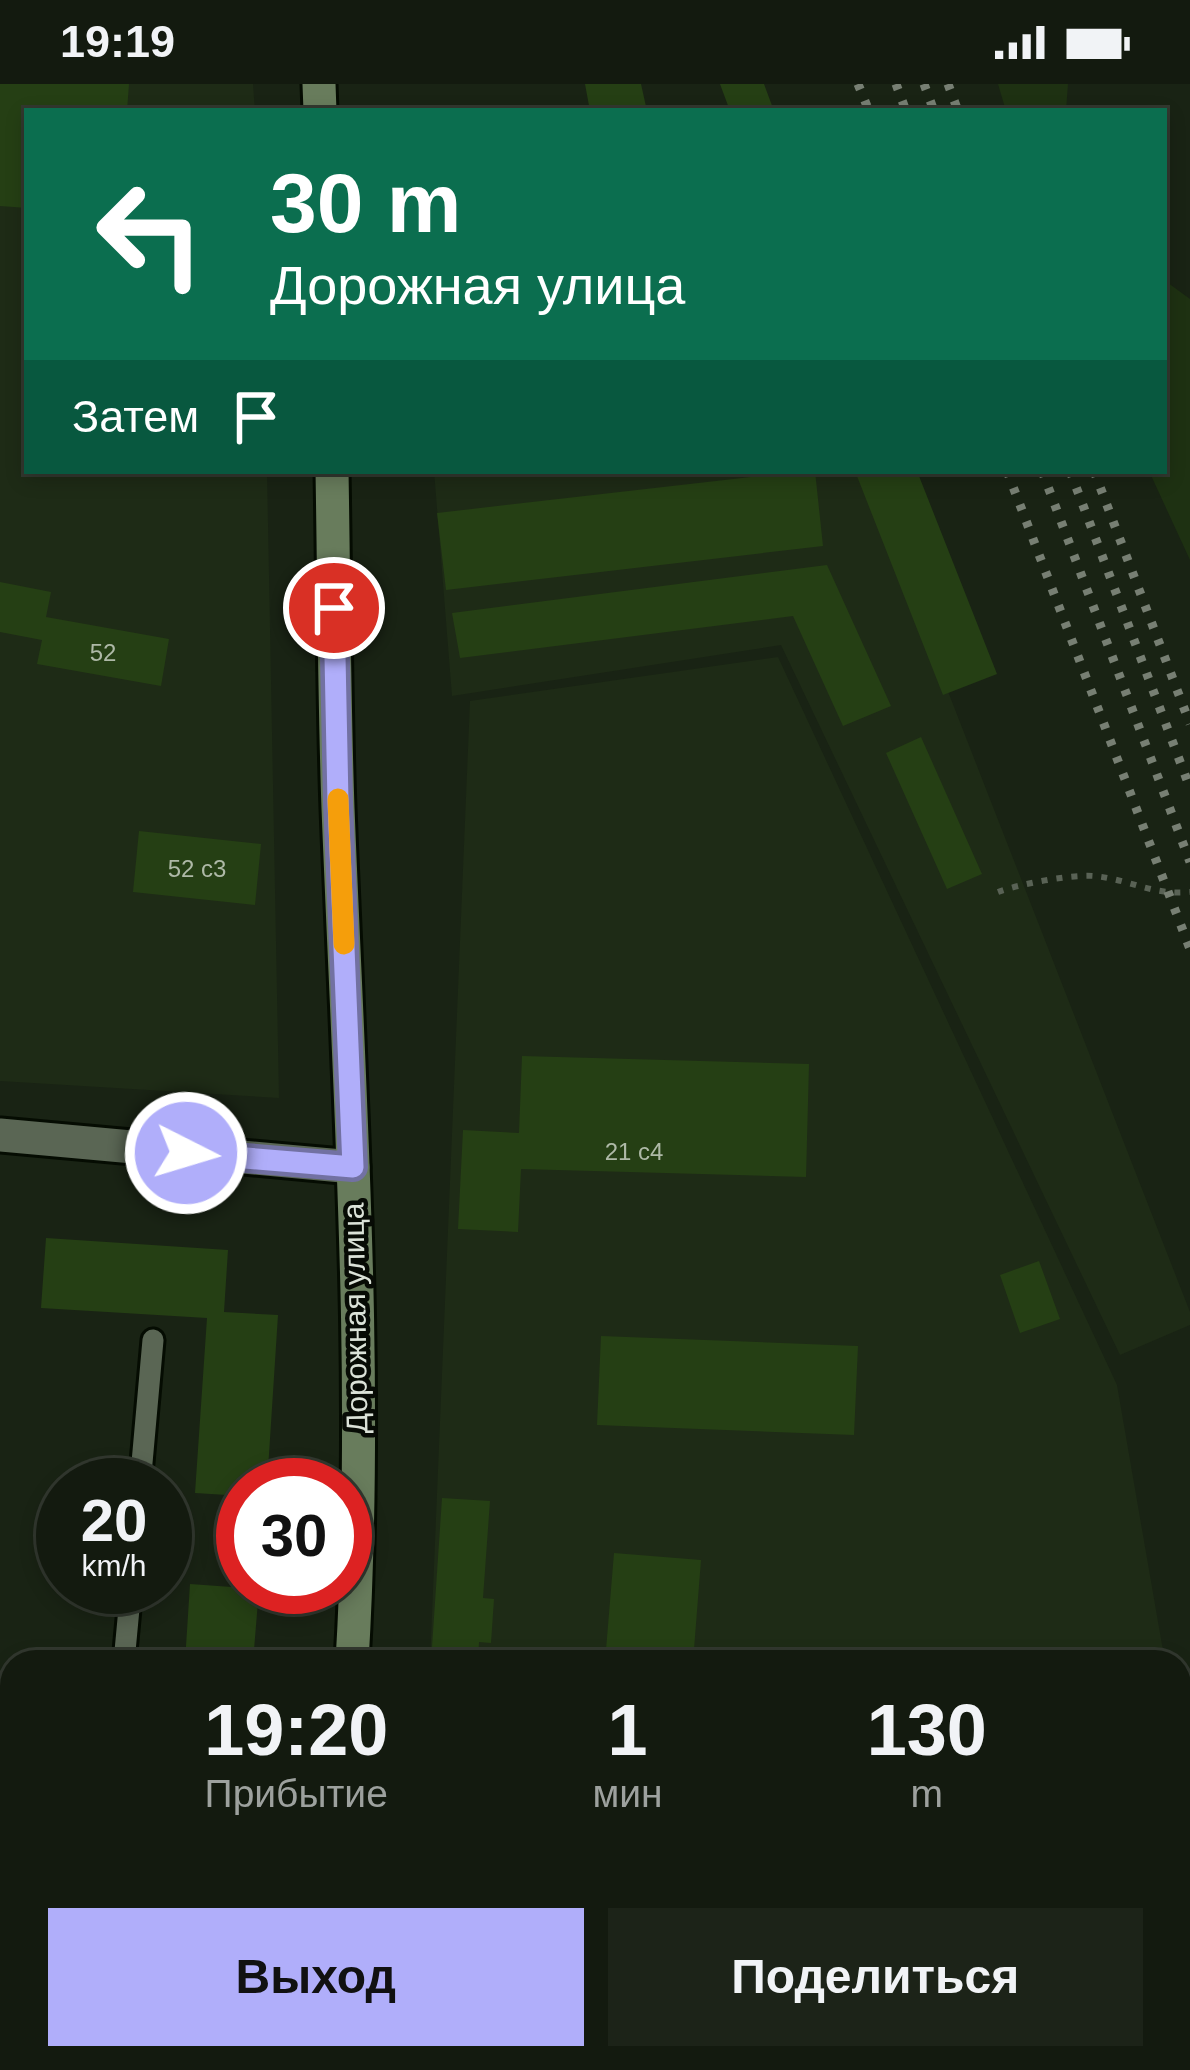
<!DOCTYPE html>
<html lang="ru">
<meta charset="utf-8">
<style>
:root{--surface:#131a0f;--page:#1c2318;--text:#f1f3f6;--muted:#9da19e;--line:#32382f;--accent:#b0aefa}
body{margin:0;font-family:Helvetica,sans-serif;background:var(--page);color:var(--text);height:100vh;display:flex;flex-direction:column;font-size:45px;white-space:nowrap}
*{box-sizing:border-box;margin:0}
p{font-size:39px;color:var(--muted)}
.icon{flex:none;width:66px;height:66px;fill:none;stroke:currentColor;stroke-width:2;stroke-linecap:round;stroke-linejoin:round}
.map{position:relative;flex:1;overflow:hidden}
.details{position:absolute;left:0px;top:1566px;width:1191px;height:420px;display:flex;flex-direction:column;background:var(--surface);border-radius:36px 36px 0 0;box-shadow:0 6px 18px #0003,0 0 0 3px var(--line)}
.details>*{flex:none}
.top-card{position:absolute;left:24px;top:24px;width:1143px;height:366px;border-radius:0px;box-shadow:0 6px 18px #0003,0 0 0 3px var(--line);background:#0b6e4f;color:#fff;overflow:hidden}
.speed{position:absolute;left:36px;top:1374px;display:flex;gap:24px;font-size:60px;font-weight:700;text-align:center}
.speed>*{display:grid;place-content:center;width:156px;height:156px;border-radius:50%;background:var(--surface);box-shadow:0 6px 18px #0003,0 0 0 3px var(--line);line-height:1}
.speed small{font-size:30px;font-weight:400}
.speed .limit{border:18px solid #d22;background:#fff;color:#111}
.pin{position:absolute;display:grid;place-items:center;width:102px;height:102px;color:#fff;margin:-51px;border:6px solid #fff;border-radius:50%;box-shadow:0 3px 12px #0007}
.me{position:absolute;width:132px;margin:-66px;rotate:95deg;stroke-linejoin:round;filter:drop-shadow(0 0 9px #0008)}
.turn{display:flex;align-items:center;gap:42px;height:252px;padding:0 48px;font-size:54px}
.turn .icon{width:156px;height:156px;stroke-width:2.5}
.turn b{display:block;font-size:84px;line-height:102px}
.then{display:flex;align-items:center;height:114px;padding:0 48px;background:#0003;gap:24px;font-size:45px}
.eta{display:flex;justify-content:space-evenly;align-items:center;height:204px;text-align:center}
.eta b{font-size:72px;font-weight:600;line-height:84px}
.action{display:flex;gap:24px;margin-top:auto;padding:24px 48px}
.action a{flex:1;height:138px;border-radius:0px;background:var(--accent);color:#111;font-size:48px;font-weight:600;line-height:138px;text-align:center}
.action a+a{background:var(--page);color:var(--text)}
.status{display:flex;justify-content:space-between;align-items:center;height:84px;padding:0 60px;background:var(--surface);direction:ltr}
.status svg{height:33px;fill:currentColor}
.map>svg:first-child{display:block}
.built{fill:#1e2b16}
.green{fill:#1e3112}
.building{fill:#253f14}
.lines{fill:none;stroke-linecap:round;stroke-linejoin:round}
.service-casing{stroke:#050c02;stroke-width:27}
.minor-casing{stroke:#050c02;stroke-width:39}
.secondary-casing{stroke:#050c02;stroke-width:39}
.path{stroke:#596255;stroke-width:6;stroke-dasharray:6 9;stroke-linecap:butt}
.service{stroke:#5a6654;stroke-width:21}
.minor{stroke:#5a6654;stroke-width:33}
.secondary{stroke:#687c5c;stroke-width:33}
.rail{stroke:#777f73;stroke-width:9;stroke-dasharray:6 12;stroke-linecap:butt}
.route-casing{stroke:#7271a2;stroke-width:30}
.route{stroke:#b0aefa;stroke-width:21}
.slow{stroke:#f59e0b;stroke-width:21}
.labels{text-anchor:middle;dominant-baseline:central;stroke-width:9;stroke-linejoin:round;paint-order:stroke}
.number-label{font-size:24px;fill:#aeb9a7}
.street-label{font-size:30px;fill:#dbe2d8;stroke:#070b05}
</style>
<div class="status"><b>19:19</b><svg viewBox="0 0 49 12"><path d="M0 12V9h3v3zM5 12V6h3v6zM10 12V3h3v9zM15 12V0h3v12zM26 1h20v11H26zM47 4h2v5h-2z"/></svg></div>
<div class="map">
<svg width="1190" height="1986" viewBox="0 0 1190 1986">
<rect width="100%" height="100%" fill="#192314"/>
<path class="built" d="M0,0H253L255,27H27V387H267L279,1014L0,997Z
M434,387H862L1190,1228V1241L1120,1271L781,561L452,612Z
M778,573L1117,1301L1165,1578H430L470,617Z
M1179,1656L1190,1719V1986H411L412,1974H1179Z"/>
<path class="green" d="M998,0H1068L1066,27H1006Z
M1164,196L1190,215V476L1149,387H1164Z"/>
<path class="building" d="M0,0H129L127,27H27V124L0,122Z
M585,0H641L647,27H590Z
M720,0H764L774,27H730Z
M803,387H815L823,462L446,506L437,429Z
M855,387H917L997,590L943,611Z
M827,481L891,622L843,642L793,532L460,574L452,529Z
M0,498L51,508L46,533L169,555L161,602L37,580L42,556L0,548Z
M921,653L982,790L947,805L886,669Z
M139,747L261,760L255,821L133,808Z
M522,972L809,980L806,1093L521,1085L518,1148L458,1145L463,1046L519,1049Z
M46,1154L228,1166L224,1228L278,1231L267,1401H243V1412L195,1409L207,1234L41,1224Z
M1039,1177L1060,1235L1020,1249L1000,1191Z
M601,1252L858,1262L854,1351L597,1341Z
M442,1414L490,1417L483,1514L494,1515L491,1559L479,1558L478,1578H431Z
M614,1469L701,1476L693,1578H605Z
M190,1500L259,1505L253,1578H185Z"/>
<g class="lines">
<g class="service-casing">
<path id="service" d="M140,1401L153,1256
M124,1578L131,1503"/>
</g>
<g class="minor-casing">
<path id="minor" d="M0,1051L353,1083"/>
</g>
<g class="secondary-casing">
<path id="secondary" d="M319,0L320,27
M332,387C334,499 334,611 338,724C349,1008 369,1293 352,1578
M328,1986L329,1974"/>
</g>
<path class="path" d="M998,808C1019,800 1072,790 1094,792C1128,795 1154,812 1190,808"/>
<use href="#service" class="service"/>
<use href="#minor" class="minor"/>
<use href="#secondary" class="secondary"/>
<path class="rail" d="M858,0L869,27
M896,0L906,27
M924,0L934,27
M948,0L958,27
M1007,387L1190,865
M1042,387L1190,778
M1070,387L1190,704
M1094,387L1190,640"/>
</g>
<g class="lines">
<g class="route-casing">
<path id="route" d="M186,1069L353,1083L338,718L334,524"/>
</g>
<use href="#route" class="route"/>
<path class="slow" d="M338,715L344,860"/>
</g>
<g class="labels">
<g class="number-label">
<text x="103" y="568">52</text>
<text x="197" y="784">52 с3</text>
<text x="634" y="1067">21 с4</text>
</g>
<g class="street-label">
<text transform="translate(355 1234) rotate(-91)">Дорожная улица</text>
</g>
</g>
</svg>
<div class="speed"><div>20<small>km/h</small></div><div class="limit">30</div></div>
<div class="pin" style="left:334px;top:524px;background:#d93025"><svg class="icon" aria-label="arrive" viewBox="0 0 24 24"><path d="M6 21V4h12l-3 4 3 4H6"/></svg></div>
<svg class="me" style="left:186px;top:1069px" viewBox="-20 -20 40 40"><circle r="17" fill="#b0aefa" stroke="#fff" stroke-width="3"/><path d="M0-11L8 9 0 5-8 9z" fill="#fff"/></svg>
<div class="top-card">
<div class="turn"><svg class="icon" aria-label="left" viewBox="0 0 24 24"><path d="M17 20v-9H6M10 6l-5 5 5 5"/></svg><div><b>30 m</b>Дорожная улица</div></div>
<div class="then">Затем<svg class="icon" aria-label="arrive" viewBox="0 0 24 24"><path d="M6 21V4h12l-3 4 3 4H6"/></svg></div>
</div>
<section class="details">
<div class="eta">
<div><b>19:20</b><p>Прибытие</p></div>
<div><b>1</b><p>мин</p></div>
<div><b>130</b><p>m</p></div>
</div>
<div class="action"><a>Выход</a><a>Поделиться</a></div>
</section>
</div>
